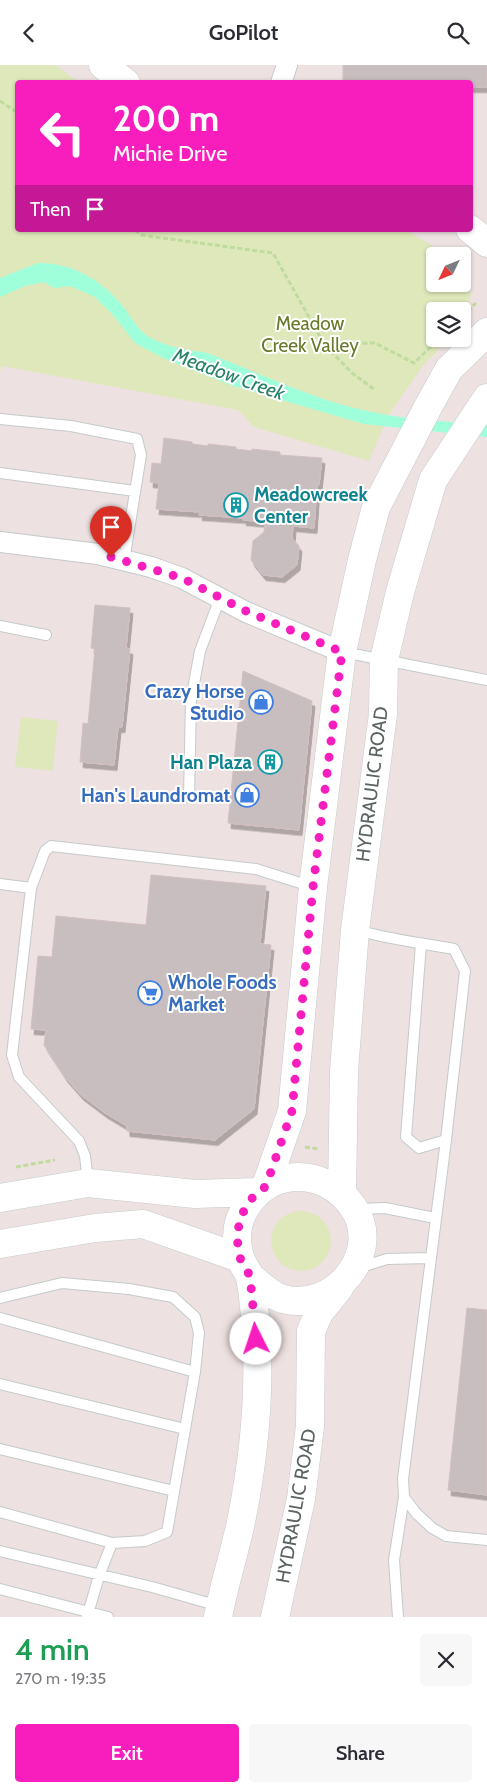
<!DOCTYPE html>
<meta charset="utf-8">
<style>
:root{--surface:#fff;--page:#f7f7f7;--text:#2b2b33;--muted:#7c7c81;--accent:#f71ebd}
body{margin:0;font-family:Cabin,sans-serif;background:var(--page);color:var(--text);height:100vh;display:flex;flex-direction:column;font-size:19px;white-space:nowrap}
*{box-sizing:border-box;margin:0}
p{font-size:16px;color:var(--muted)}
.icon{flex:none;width:28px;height:28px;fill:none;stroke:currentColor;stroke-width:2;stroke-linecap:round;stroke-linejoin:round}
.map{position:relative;height:1552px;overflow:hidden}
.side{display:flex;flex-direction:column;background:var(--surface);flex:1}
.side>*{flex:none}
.top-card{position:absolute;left:15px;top:15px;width:458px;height:152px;border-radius:5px;box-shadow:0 1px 4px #0004;background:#f71ebd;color:#fff;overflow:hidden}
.needle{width:32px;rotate:227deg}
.buttons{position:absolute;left:426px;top:182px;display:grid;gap:10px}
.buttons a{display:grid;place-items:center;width:45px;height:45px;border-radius:5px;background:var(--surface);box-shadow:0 1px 4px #0004;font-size:25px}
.pin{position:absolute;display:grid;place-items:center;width:42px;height:42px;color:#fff;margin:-51px -21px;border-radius:50% 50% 50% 0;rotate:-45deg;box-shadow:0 0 5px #0007}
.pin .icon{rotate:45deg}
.me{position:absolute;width:55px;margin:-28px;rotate:356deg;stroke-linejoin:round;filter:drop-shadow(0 0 4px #0008)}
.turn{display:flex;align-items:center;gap:18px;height:105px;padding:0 15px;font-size:22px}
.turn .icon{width:65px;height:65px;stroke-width:2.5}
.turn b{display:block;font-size:35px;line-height:42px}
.then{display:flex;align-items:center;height:48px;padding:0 15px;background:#0003;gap:10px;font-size:19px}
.round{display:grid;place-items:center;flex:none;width:52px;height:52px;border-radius:5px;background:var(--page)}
.headline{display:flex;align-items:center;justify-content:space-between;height:85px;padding:0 15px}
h1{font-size:30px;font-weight:600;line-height:38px;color:#1e9e55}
.cta{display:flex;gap:10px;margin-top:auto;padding:10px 15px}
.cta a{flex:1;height:58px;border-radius:5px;background:var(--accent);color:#fff;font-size:20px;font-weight:600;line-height:58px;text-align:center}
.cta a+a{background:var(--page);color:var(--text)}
header{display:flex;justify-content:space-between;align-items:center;height:65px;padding:0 15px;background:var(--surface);font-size:22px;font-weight:600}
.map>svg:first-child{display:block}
.green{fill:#dfe8bb}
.water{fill:#a0ffdb}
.building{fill:#c9bebf;stroke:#d3bfc1;filter:url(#shadow)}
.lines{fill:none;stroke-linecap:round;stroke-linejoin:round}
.lane-casing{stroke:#c3cbca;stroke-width:12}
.street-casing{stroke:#c3cbca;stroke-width:22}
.secondary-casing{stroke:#c3cdcb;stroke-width:29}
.path{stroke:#bfdb9d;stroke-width:3;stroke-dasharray:5 2.5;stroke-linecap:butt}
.lane{stroke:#fff;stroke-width:10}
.street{stroke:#fff;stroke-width:20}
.secondary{stroke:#fff;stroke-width:28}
.route{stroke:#f71ebd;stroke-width:9;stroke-dasharray:0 16.2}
.labels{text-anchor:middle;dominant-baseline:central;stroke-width:4;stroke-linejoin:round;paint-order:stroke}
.park-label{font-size:19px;fill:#687a2a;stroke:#fff}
.culture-label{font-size:19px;font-weight:bold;fill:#0d838f;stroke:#fff;text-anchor:start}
.shop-label{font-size:19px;font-weight:bold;fill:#366cbe;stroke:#fff;text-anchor:end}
.street-label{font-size:19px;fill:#5a6361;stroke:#fff}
.water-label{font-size:20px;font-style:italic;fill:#298167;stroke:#fff}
</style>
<header><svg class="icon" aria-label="back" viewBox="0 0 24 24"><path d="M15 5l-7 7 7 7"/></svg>GoPilot<svg class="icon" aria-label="search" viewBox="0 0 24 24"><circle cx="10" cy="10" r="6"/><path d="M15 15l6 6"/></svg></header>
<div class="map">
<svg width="487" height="1552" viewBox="0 0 487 1552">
<defs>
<filter id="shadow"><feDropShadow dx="3" dy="5.5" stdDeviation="0" flood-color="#0004"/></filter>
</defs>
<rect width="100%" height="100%" fill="#eee1e1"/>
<path class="green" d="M0,0H56L78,17L18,18V165H406L449,191H435V219H462L463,207L471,230L463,256L462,246H435V274H448L423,301L389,349L369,396L254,362L238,345L2,301L0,307Z
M21,652L58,656L53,706L15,702Z
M271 1176a30 30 0 1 1 60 0a30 30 0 1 1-60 0Z"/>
<path class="water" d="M38,198C72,197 105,217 125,244C133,255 138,265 149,272C161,279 179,284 193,286C198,287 202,286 207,288C260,308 311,334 367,346C405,355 448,356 487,360V372L364,359L230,320L163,293L135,278L114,251L95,232L70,221L54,223L44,217L25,221L0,232V213Z"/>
<path class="building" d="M343,0H487V22H470V18H343Z
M164,373L192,377V379L208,381V379L236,382V384L252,386V384L280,387V390L322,393L319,420H317L314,463L293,461L292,473L299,481L297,500L282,512L263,510L251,495L253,476L264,467L265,457L243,455L244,453L199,450L200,447L156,444L159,418L150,417L152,398L161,399Z
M95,540L130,543L126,583L130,584L122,662H118L114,700L80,697L83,658L88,659L95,584L91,583Z
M243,606L312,636L299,765L228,758Z
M151,810L266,821L260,879L271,880L254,1044L215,1075L127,1066V1061L105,1048L81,1030L65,1012L44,980L46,965L31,964L38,891L52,892L56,851L146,860Z
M467,1243L487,1245V1430L448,1425Z"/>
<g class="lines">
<g class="lane-casing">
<path id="lane" d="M0,354L71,361L137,374L141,390L124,496
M0,408L135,426
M0,561L46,570
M343,587L487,615
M189,732L191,635L200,586L220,533
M0,819L31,823L12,990L19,1012L79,1076L85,1091L88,1117
M31,823L45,786L51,781L256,804L313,822
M356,865C388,874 421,878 454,884L465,906L446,1075L419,1083L406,1072L421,879
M446,1075L403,1414L404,1432L416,1448L432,1463L446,1471L487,1475
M357,1144L385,1143L435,1153
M358,1203L387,1194L429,1193
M0,1233L62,1218L129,1224L173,1232L195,1252L199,1268L195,1307L167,1467L145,1476L112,1478L99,1511L87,1552
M0,1253L195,1307
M0,1319L185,1364
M0,1384L174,1426
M0,1447L112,1478
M0,1486L152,1522L219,1541
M0,1524L108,1552
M398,1552L394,1495L404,1432"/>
</g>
<g class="street-casing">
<path id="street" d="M281,18L287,0
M0,477L98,489L151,502L182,513L246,547L342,587"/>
</g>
<g class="secondary-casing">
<path id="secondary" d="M103,0L126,18
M470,164L487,178
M266,1121L292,1046L313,822L342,587L362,495L376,442L428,342L449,304L487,267
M342,1128L344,1006L355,865L383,649L384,595L400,527L433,415L487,333
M0,1133L88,1118L195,1129L259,1127
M0,1179L95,1163L143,1159L240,1193
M218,1552C224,1520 234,1489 241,1457C252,1402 259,1343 257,1288C256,1263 255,1237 250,1213C248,1205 242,1200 240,1192C236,1180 236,1163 241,1152C261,1102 324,1099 353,1142C384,1187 334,1248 283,1234C270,1230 260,1220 250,1211
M275,1552L301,1434L310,1361L311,1266L319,1248L339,1223"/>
</g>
<path class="path" d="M0,36L18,48
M135,165L141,170L273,188L324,279L352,308L375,325
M462,251L476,238
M325,279L375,278L414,298L439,274
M305,1082L319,1084
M16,1102L55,1095"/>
<use href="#lane" class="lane"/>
<use href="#street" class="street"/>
<use href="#secondary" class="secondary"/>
</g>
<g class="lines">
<path class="route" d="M111,492L182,513L246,546L342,587L313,822L292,1046L266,1121L250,1135L240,1153L237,1173L240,1193L250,1211L256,1274"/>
</g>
<defs>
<g id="building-ring" transform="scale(1.25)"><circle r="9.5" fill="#fff" stroke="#0f9aa8" stroke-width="1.5"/><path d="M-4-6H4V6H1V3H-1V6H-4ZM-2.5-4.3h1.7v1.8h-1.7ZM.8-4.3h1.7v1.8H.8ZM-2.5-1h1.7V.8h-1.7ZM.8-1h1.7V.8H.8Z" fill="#0f9aa8"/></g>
<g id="shop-ring" transform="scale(1.25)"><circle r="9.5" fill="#fff" stroke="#3f7fe0" stroke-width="1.5"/><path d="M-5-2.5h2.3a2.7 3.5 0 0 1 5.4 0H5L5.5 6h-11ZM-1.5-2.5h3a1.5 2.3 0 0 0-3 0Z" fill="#3f7fe0"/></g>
<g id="supermarket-ring" transform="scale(1.25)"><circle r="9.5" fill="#fff" stroke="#3f7fe0" stroke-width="1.5"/><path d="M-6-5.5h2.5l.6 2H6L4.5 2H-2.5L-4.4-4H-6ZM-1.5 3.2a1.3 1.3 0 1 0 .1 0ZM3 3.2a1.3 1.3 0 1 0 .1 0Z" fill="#3f7fe0"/></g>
</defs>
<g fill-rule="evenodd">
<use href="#building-ring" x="236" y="440"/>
<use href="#shop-ring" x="261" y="637"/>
<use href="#building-ring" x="270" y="697"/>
<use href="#shop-ring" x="247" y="730"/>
<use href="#supermarket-ring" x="150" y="928"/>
</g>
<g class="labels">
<g class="park-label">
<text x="310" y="258">Meadow<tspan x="310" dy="22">Creek Valley</tspan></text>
</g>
<g class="culture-label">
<text x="254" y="429">Meadowcreek<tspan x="254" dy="22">Center</tspan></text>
<text x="252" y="697" text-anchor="end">Han Plaza</text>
</g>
<g class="shop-label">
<text x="244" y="626">Crazy Horse<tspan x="244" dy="22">Studio</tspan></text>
<text x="230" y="730">Han's Laundromat</text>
<text x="168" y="917" text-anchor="start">Whole Foods<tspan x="168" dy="22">Market</tspan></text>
</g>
<g class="street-label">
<text transform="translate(372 719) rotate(-83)">HYDRAULIC ROAD</text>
<text transform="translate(296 1441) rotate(-80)">HYDRAULIC ROAD</text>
</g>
<g class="water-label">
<text transform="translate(229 309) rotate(20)">Meadow Creek</text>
</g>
</g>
</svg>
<div class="buttons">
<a><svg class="needle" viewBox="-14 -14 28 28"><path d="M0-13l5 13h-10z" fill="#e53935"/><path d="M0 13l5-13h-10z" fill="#7c7c81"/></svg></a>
<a><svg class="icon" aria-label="layers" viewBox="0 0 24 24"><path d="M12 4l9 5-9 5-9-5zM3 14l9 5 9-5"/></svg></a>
</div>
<div class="pin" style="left:111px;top:492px;background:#d93025"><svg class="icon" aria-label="arrive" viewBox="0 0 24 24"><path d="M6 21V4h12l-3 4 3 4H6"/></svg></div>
<svg class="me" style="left:256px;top:1274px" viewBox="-20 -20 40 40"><circle r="19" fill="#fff"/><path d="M0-13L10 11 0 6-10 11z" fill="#f71ebd"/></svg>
<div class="top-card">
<div class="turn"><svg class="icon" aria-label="left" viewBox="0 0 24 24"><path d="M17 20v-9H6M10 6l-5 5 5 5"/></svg><div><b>200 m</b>Michie Drive</div></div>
<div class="then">Then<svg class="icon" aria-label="arrive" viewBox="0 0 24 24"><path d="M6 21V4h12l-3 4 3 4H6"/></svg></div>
</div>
</div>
<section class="side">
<div class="headline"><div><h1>4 min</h1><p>270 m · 19:35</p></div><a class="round"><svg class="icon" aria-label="close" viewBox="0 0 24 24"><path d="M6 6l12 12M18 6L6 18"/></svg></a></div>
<div class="cta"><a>Exit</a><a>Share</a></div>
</section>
